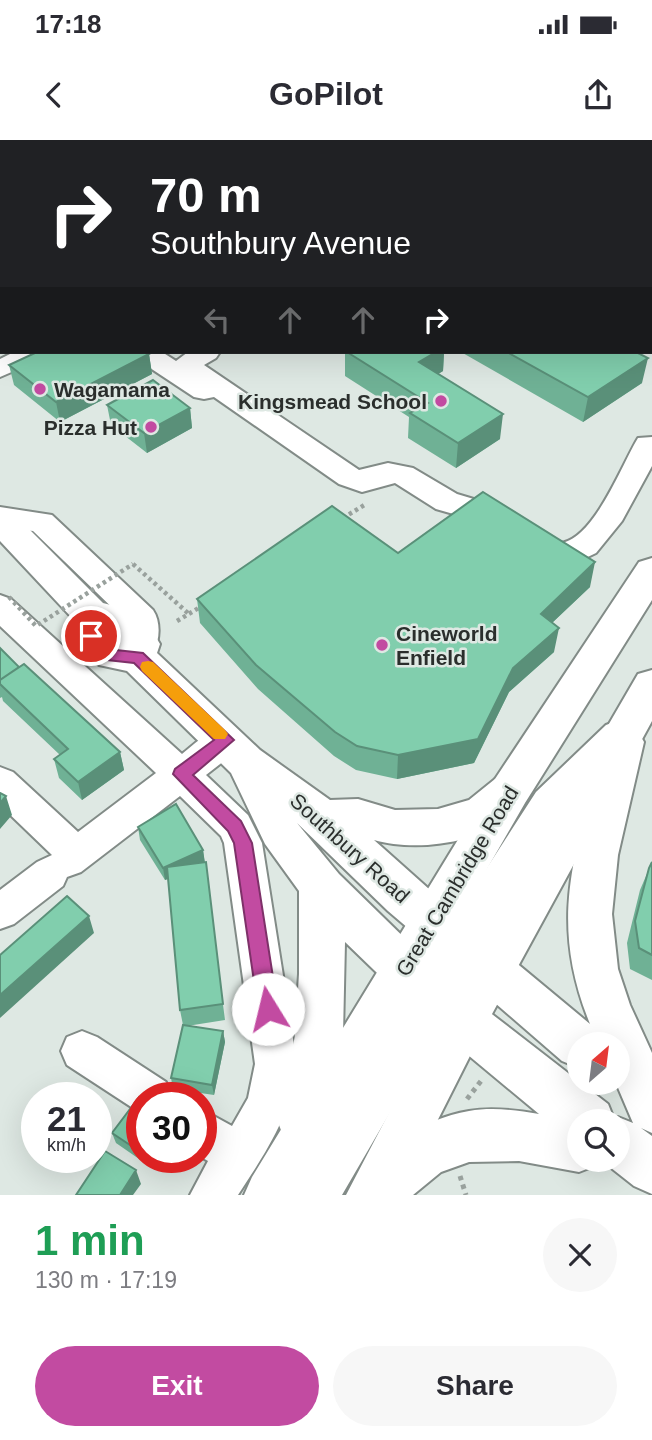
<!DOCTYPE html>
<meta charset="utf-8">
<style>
:root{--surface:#fff;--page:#f7f7f7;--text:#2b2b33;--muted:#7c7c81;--accent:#c24ba1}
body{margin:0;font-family:Arial,sans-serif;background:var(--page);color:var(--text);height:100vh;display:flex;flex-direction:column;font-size:26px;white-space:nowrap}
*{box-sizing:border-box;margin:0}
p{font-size:23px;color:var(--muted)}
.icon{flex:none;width:38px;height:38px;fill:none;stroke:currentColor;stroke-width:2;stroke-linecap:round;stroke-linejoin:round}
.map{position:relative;height:1055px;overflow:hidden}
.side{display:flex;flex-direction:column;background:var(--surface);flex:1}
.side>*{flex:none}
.banner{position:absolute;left:0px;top:0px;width:653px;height:214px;box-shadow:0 7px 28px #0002;background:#202124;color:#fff;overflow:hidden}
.needle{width:46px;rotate:28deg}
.tools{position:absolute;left:567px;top:892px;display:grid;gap:14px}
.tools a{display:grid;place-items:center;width:63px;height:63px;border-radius:50%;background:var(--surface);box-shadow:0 7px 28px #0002;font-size:35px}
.speed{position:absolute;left:21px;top:942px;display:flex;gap:14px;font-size:35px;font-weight:700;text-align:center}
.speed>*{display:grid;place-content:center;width:91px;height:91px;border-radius:50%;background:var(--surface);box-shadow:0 7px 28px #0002;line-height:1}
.speed small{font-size:18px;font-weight:400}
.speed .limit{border:10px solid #d22;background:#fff;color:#111}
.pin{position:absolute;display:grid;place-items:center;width:60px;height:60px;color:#fff;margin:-30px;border:4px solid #fff;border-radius:50%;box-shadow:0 2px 7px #0007}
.me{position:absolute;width:77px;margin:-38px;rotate:351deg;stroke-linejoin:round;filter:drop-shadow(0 0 5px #0008)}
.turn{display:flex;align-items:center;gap:24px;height:147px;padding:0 35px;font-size:32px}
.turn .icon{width:91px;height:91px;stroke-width:2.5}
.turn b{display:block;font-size:49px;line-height:60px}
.lanes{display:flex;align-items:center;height:66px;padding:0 35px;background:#0003;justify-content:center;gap:35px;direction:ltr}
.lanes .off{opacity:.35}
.round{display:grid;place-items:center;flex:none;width:74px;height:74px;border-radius:37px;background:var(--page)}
.overview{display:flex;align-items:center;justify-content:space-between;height:119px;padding:0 35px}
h1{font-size:42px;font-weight:700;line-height:52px;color:#1e9e55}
.action{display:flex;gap:14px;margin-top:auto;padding:14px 35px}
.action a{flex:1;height:80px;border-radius:42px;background:var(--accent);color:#fff;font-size:28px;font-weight:700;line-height:80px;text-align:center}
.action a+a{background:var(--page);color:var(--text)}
.status{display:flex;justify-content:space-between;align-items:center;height:49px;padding:0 35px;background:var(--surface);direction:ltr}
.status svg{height:19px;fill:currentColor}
header{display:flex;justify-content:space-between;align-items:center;height:91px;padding:0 35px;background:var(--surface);font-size:32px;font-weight:700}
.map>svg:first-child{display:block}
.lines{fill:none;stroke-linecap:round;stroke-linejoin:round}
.minor-casing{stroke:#828b87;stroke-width:4}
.major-casing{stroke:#828b87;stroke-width:4}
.highway-casing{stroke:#828b87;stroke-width:4}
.path-far1{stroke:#99a19d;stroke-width:4.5;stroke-dasharray:3.5 3.5;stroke-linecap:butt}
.path{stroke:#99a19d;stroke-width:5;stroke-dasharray:4.5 4.5;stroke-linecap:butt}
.minor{fill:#fff;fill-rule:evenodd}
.major{fill:#fff;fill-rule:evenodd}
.highway{fill:#fff;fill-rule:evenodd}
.path-bridge{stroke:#99a19d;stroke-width:4.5;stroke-dasharray:3.5 3.5;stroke-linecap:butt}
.wall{fill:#6fb195}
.shaded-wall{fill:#5a9079}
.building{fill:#81cead;stroke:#5a9079;stroke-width:2}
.route{fill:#c24ba1;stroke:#7e3169;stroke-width:2}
.slow{fill:#f59e0b}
.poi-dot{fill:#c24ba1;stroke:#dee8e3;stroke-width:2.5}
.labels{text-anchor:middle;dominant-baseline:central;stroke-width:5;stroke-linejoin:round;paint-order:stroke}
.poi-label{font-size:21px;font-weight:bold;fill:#2a2e2c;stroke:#dee8e3;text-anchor:start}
.street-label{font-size:21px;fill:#2a2e2c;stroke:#dee8e3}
</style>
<div class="status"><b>17:18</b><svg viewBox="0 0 49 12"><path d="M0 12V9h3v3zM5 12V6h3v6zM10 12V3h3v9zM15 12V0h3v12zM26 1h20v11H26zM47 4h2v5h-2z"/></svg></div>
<header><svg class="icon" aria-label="back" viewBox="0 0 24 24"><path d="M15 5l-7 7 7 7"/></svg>GoPilot<svg class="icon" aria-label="share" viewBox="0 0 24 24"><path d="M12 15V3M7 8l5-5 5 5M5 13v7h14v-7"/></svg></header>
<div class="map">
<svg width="652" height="1055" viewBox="0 0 652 1055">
<rect width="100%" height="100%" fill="#dee8e3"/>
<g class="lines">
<g class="minor-casing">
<path id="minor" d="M79,0H102L104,2H80Z
M240,0H264L238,2Z
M0,79H2V94H0Z
M0,107H2V122H0Z
M14,212H48L44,218L0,237V219Z
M131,212H162L176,221L188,212H220L216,218L204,225L359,330L388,323L413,328L457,354L507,369L559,403C593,402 622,324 638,298L652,297V326L622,381L596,413L571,425H556L537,418L485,383L436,369L395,343L362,352L339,344L214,257L204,259L194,257L135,218Z
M0,367L52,375L153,470C161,482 160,500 153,513L141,516L129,513L125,504L126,481L33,391L0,387Z
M0,455L11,459L182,614C200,600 215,582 238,590L243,600L238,610L206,635L248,675L262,703L297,924C292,974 265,1014 238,1055H190L208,1021L201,1017V969L232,986L248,958L255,924L224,703L221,696L180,656L81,732L67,737L63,746L14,784L0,789V750L37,722L52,715L0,665V627L13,632L78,692L156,633L0,486Z
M82,891L97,897L166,942L172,957H142V974L67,925L61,911L67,897Z"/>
</g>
<g class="major-casing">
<path id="major" d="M0,368L12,372L103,463L130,470L154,494L160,504L157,513L260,610L330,660L358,659L395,670L438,669L469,660L495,639L510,634L525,639L531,651C506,701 423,714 374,700L457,774L536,652L606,585L620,580L634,585L644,602L618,715L612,774L618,829L630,865L652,913V993L641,988L652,996V1054L634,1046L601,1020H618V982H579V1020H599L597,1025L579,1032L519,1021L469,1022L441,1032L413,1055H350C368,1011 423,979 469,971C492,967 516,970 539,974L438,890L342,1055H287L313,1006L304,1010L286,1003L279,985L295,895L299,834V751L265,704L231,633L127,531L99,525L78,506L72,496L73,479L0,401ZM591,651C567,738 555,797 590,884L490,801L566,676ZM297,683L388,771L429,806L423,816L339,734ZM345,802L404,859L331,977L343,895ZM472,843L562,921L579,928V905H618L616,943L633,983L618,977L614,979L608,964L466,854Z"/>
</g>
<g class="highway-casing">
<path id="highway" d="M652,418V460L525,663L299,1055H244L252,1037L495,639L639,422Z
M652,530V581L480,896L400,1055H346L446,864L638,534Z"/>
</g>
<path class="path-far1" d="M343,378L366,364
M133,424L189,474
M177,481L202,466"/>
<path class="path" d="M467,959L481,941
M460,1036L466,1055"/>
<use href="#minor" class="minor"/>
<use href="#major" class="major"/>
<use href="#highway" class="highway"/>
<path class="path-bridge" d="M9,457L36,486L133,424"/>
</g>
<path class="wall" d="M113,0H140L136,2H116Z
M0,30L2,31V58L0,57Z
M345,212H447L444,213L443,231L438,234L500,299L456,328L408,298L409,277L345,236Z
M461,212H636L642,243L583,282Z
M149,214L152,234L60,282L14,245L9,225Z
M107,265L190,268L192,288L147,313L111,285Z
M398,413L590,447L552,483L554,512L509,552L474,623L397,639L356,630L334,616L258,549L200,483L197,459Z
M0,508L19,527L120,612L124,630L82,660L59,638L54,619L60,615L3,561L2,557L0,558Z
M138,687L203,710L225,880L187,886L223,891L225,902L214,955L173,949L171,938L183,885L180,870L168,739L165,740L140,700Z
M652,722V840L630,829L627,803L640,750Z
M142,959V1017H164L155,1030L116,1003L112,993Z"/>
<path class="shaded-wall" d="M124,0H140L136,2H124Z
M291,0H312V2H287Z
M545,0H559V2H542Z
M651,118H652V139H651Z
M0,188H2V210H0Z
M429,212H447L444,213L443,231L417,247L419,222Z
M149,214L152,234L60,282L56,262Z
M648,218L642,243L583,282L588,257Z
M190,268L192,288L147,313L144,293Z
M503,274L500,299L456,328L458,303Z
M595,422L590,447L536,498L541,474Z
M559,488L554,512L509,552L474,623L397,639L398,615L513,528Z
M120,612L124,630L82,660L78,642Z
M6,656L12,675L0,689V663Z
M203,710L205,723L165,740L163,728Z
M89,776L94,793L0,878V855Z
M223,891L225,902L214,955L212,945Z
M154,1017H164L155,1030L152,1020Z
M136,1030L141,1044L133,1055H120Z"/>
<path class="building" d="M65,0H87L90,2H61Z
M258,0H291L287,2H261Z
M336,0H545L542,2H332Z
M0,30L2,31V47L0,46Z
M651,66H652V118H651Z
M2,131V188H0V132Z
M37,212H147L149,214L56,262L9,225Z
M347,212H436L419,222L503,274L458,303L410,273L428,263Z
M507,212H636L648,218L588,257Z
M153,240L190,268L144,293L107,265Z
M483,352L595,422L541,474L559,488L513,528L478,599L398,615L357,606L335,592L256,525L197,459L332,366L398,413Z
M0,508L19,527L0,540Z
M24,524L120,612L78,642L54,619L68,609L0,544V540Z
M0,653L6,656L0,663Z
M176,664L203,710L163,728L138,687Z
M206,722L223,864L180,870L167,727Z
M652,722V815L639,808L635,781L649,728Z
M67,756L89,776L0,855V815Z
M183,885L223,891L212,945L171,938Z
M139,957L142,959V1013L112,993Z
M105,1011L136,1030L120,1055H76Z"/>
<path class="route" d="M91,490L116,510L143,513L234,600L193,635L241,681L252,703L278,869L275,876L268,879L261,876L258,869L234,703L228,691L173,634L175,629L214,600L134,523L107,520L83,496Z"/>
<path class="slow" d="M148,521L153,522L225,590L228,594L225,599H214L142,531L140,527L142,522Z"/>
<g class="poi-dot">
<circle cx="40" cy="249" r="7"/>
<circle cx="441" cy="261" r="7"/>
<circle cx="151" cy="287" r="7"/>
<circle cx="382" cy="505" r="7"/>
</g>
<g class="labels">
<g class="poi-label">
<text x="54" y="249">Wagamama</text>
<text x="427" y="261" text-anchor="end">Kingsmead School</text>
<text x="137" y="287" text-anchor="end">Pizza Hut</text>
<text x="396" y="493">Cineworld<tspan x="396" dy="24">Enfield</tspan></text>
</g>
<g class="street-label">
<text transform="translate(350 708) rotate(42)">Southbury Road</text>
<text transform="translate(457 741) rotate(-59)">Great Cambridge Road</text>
</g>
</g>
</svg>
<div class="tools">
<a><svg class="needle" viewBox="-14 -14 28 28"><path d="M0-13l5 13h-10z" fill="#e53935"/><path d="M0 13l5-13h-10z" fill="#7c7c81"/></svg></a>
<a><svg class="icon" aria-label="search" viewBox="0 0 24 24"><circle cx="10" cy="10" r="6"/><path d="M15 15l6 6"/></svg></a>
</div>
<div class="speed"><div>21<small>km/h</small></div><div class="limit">30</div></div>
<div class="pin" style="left:91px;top:496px;background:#d93025"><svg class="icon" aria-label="arrive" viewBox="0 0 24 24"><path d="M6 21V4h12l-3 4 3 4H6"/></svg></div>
<svg class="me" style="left:268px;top:869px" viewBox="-20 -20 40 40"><circle r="19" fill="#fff"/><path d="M0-13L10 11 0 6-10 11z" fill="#c24ba1"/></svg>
<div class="banner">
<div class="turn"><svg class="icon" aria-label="right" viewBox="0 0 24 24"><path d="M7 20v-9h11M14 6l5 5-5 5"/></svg><div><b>70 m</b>Southbury Avenue</div></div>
<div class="lanes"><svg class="icon off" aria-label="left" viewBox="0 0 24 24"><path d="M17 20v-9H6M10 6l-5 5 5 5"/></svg><svg class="icon off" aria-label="ahead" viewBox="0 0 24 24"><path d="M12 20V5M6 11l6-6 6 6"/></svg><svg class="icon off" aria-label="ahead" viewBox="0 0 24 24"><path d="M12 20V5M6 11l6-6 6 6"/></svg><svg class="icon" aria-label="right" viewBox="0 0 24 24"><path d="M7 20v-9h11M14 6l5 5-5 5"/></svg></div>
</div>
</div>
<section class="side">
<div class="overview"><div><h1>1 min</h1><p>130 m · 17:19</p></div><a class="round"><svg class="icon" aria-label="close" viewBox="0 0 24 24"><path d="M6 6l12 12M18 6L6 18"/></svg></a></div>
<div class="action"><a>Exit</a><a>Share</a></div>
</section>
